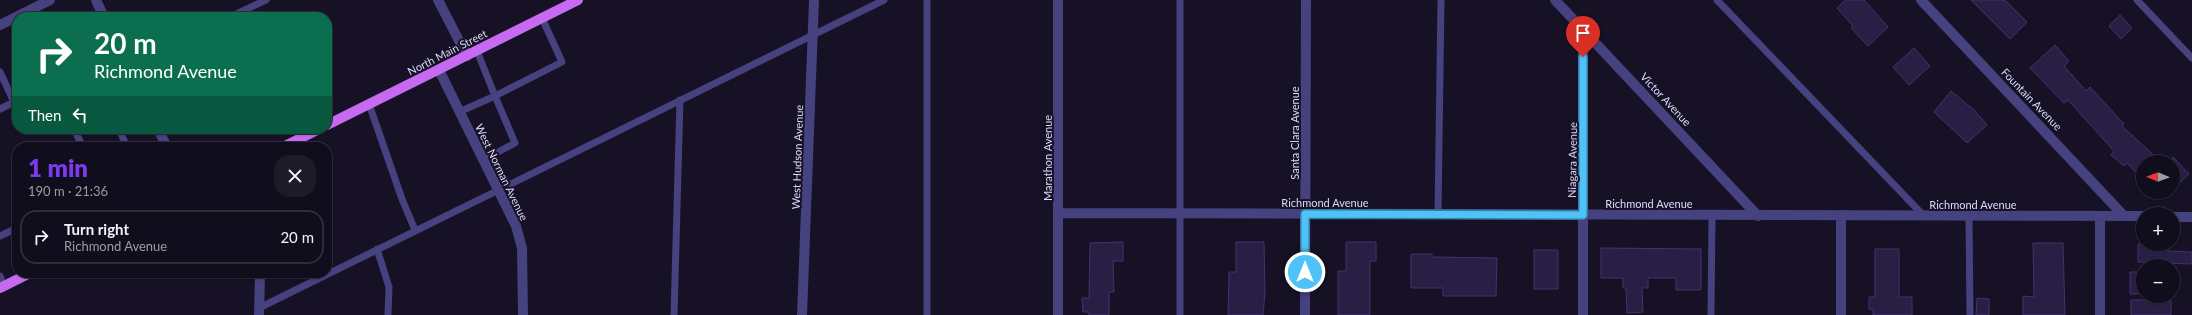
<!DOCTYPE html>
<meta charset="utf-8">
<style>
:root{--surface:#100d1c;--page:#1e1b29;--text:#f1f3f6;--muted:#9c9ca3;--line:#302d3b;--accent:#7c3aed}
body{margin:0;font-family:Lato,sans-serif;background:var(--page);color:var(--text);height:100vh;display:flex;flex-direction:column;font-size:15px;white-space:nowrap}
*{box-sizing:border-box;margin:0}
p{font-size:13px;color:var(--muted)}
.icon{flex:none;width:22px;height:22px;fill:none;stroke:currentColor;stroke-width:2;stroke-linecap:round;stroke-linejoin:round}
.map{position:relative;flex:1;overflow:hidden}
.panel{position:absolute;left:12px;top:142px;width:320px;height:136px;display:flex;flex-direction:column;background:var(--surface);border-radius:16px;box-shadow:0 1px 3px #0004,0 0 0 1px var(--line)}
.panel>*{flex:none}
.banner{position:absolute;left:12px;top:12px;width:320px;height:122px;border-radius:16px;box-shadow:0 1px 3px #0004,0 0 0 1px var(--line);background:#0b6e4f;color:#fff;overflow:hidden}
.needle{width:26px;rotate:271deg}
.controls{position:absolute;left:2136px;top:155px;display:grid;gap:8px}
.controls a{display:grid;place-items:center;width:44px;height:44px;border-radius:50%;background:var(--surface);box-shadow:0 1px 3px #0004,0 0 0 1px var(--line);font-size:20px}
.pin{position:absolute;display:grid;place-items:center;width:34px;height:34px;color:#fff;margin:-41px -17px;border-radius:50% 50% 50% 0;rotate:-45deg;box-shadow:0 0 4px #0007}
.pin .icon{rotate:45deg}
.me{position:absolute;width:44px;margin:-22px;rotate:0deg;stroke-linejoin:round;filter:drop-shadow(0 0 3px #0008)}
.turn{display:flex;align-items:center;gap:14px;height:84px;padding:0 16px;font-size:18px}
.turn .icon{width:52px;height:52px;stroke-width:2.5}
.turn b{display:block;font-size:28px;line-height:34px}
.then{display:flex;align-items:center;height:38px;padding:0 16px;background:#0003;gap:8px;font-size:15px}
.round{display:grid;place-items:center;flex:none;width:42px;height:42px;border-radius:16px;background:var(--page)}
.summary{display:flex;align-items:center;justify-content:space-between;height:68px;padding:0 16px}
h1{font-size:24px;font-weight:800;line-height:30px;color:var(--accent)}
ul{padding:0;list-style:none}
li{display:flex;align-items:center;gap:12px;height:54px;margin:0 8px 6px;padding:0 8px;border:2px solid var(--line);border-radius:16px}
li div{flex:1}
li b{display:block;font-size:15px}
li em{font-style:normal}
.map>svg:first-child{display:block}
.building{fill:#291f44;stroke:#42336e}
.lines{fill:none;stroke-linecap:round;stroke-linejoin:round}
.service{stroke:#46417f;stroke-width:7}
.minor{stroke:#46417f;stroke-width:10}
.tertiary{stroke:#46417f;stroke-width:10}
.primary{stroke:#c66af1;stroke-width:10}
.route-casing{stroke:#337fa1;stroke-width:10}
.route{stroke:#4fc3f7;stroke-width:7}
.labels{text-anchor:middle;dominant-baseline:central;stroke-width:4;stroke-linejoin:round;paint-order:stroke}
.street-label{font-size:11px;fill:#ded9fb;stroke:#161125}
</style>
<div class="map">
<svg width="2192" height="315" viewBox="0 0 2192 315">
<rect width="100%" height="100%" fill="#161125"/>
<path class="building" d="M1845,0H1864L1888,27L1868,46L1851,28L1853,26L1837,8Z
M1971,0H2005L2027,22L2010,39Z
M2120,15L2132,28L2121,39L2109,26Z
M2055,45L2069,61L2064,66L2086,91L2090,87L2124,124L2122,126L2161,162H2143V180L2127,163L2124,166L2111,155L2114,151L2068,100L2064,103L2030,68Z
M1914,48L1930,66L1909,85L1893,67Z
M1951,91L1974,110L1987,125L1967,143L1934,112Z
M2173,157L2189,174L2173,189Z
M1123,242V261H1113L1114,292H1109V315H1089V312H1083L1082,298H1089L1090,243Z
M1236,242H1264L1265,293L1263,315H1228L1229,272H1236Z
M1346,242H1376V261H1370V315H1338V271H1346Z
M2033,243H2063L2065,315H2023V296L2034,297Z
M2138,244H2168V251L2192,252V264L2138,262Z
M1601,248L1701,249V290H1676V278H1648V288H1642L1643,312L1627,313L1626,288H1623V278H1601Z
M1875,249H1899V297H1912V315H1873V310L1869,309V297H1875Z
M1534,250H1558V289H1534Z
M1411,254H1432V257L1497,258L1496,296H1443V288H1411Z
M2130,272H2143V294H2130Z
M1977,298L1989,299V315H1976Z
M2131,300H2171V315H2131Z"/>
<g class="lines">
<path class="service" d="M927,0V315
M1180,0V315
M1717,0L1923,215
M2137,0L2192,58
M230,17L266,0
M477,51L495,96L562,62L542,18
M0,72L14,102L0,109
M369,104L402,199L415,230
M459,112L495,96L515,143L483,160
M74,129L83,147
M119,129L127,147
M1438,214L1441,0
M1969,216L1970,315
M0,236L17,228
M377,249L389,287L388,315
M0,276L4,286
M259,308L884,0
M674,315L680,100
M1711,315L1712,216"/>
<path class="minor" d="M96,0L104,17
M438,0L467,56
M1555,0L1758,216
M1921,0L2124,216
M0,25L50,0
M439,70L516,226L522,248L523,315
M158,129L167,147
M1059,213L2143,216
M2173,217H2192
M802,315L814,0
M1058,315V0
M1305,315L1306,0
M1583,315V30
M1841,315V215
M2100,315V216"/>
<path class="tertiary" d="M259,315L260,273"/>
<path class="primary" d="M327,125L578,0
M283,147L319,129
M0,288L30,273"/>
</g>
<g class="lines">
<g class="route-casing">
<path id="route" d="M1305,272V214L1583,215V57"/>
</g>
<use href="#route" class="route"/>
</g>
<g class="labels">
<g class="street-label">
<text transform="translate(447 52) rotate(-27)">North Main Street</text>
<text transform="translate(1666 99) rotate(47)">Victor Avenue</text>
<text transform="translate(2032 99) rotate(46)">Fountain Avenue</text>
<text transform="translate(1294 133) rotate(-90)">Santa Clara Avenue</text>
<text transform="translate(797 157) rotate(-88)">West Hudson Avenue</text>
<text transform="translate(1047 158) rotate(-90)">Marathon Avenue</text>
<text transform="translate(1572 160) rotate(-89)">Niagara Avenue</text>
<text transform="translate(502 172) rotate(64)">West Norman Avenue</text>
<text x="1325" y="202">Richmond Avenue</text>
<text x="1649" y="203">Richmond Avenue</text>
<text x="1973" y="204">Richmond Avenue</text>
</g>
</g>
</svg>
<div class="controls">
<a><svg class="needle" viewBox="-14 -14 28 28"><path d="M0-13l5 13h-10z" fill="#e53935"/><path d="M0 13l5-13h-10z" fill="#9c9ca3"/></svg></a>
<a>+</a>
<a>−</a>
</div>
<div class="pin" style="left:1583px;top:57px;background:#d93025"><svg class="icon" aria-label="arrive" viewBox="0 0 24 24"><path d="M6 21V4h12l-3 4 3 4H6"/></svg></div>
<svg class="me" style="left:1305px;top:272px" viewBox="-20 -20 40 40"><circle r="17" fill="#4fc3f7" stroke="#fff" stroke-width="3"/><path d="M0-11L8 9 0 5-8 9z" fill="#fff"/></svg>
<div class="banner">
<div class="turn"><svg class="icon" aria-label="right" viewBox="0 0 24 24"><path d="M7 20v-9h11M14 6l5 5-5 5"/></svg><div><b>20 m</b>Richmond Avenue</div></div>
<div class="then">Then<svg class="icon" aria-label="left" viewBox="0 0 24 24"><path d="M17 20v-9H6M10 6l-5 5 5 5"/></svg></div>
</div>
<section class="panel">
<div class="summary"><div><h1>1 min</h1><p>190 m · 21:36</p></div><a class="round"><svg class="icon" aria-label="close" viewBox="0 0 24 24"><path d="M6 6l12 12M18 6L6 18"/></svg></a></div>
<ul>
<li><svg class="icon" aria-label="right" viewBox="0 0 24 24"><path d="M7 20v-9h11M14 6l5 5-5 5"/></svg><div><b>Turn right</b><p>Richmond Avenue</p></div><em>20 m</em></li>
</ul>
</section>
</div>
